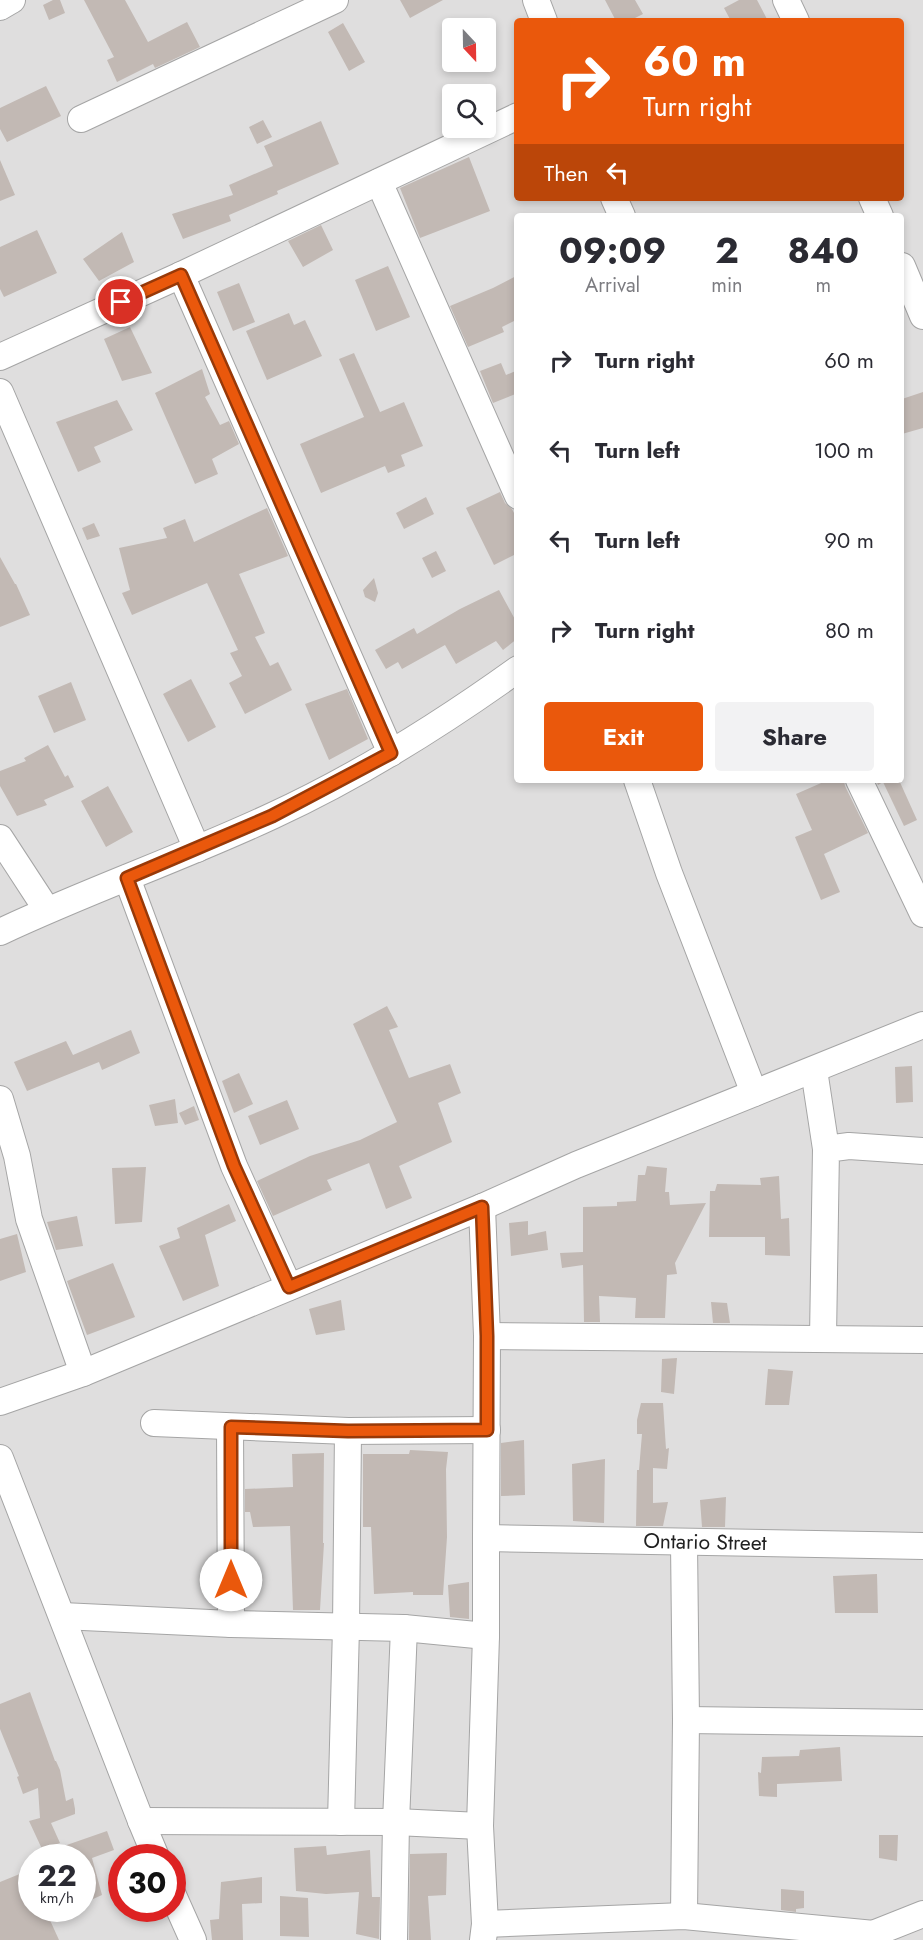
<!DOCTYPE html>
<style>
:root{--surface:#fff;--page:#f2f2f3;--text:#2b2b33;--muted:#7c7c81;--accent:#ea580c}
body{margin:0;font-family:Jost,sans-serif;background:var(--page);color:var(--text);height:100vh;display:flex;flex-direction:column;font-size:22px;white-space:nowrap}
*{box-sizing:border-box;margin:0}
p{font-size:20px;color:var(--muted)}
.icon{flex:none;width:33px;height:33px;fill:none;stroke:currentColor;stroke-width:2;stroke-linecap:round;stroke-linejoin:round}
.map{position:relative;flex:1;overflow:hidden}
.sheet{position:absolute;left:514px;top:213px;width:390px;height:570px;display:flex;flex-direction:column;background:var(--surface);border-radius:6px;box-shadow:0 3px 9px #0003}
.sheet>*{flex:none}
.top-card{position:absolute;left:514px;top:18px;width:390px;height:183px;border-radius:6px;box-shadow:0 3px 9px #0003;background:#ea580c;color:#fff;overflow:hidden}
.needle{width:39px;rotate:158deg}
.buttons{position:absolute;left:442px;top:18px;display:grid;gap:12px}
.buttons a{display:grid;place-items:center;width:54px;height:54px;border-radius:6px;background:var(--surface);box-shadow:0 3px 9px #0003;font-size:30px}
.speed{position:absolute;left:18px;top:1844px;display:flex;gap:12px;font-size:30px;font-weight:700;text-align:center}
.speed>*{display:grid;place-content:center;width:78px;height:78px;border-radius:50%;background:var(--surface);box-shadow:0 3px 9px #0003;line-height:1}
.speed small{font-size:15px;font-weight:400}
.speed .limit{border:9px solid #d22;background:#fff;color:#111}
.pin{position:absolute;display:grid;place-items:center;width:51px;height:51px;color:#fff;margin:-26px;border:3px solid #fff;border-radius:50%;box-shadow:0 2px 6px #0007}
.me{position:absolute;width:66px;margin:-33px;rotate:0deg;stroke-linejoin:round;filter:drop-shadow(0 0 4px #0008)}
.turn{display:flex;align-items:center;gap:21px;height:126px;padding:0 30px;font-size:27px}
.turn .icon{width:78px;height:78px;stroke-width:2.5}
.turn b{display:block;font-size:42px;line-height:51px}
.then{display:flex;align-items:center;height:57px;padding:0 30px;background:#0003;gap:12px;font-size:22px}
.eta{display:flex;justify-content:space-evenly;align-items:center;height:102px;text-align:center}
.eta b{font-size:36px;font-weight:700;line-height:42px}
.primary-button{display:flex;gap:12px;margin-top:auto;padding:12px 30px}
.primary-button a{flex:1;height:69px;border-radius:6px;background:var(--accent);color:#fff;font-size:24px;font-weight:700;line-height:69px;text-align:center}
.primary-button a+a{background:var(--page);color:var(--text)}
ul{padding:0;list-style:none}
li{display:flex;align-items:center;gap:18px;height:90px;padding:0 30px}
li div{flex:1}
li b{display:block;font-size:22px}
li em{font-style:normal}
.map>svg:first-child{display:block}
.residential{fill:#dfdede;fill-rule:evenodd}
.building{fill:#c2b9b4}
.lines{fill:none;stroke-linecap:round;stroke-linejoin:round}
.minor-casing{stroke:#a5a5a5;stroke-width:28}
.minor{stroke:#fff;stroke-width:26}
.route-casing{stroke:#983908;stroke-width:15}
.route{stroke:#ea580c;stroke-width:10}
.labels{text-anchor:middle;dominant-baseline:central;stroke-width:6;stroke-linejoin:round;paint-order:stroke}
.street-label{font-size:21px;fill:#212121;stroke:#fff}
</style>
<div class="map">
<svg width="923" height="1940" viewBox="0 0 923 1940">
<rect width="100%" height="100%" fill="#f1ede8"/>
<path class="residential" d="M0,0H923V1940H0ZM518,21H902V198H518ZM453,28H486V62H453ZM453,94H486V128H453ZM518,216H902V780H518ZM32,1857H82V1908H32ZM122,1857H172V1908H122Z"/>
<path class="building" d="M53,0H60L65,13L49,20L43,5Z
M84,0H125L148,42L187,22L200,47L155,68L153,64L117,82L107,60L114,57Z
M400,0H443L410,18Z
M605,0H635L643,14L629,21H616Z
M739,0H757L768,21H731L724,8Z
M343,23L365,62L349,71L328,32Z
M46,86L61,116L7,142L0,129V108Z
M263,120L272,137L257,144L249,127Z
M321,121L339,164L277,191L278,194L229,215L231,221L183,239L172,214L233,195L229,185L273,166L264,146Z
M469,157L490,211L420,238L400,188Z
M0,160L15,195L0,201Z
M321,225L333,250L303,267L288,241Z
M37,230L57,273L4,297L0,289V247Z
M122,232L134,262L99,281L83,259Z
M388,266L410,317L376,331L355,280Z
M518,275V319L502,327L504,332L468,347L450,306L493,288Z
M239,283L255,322L233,331L217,292Z
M289,313L294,325L305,320L322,356L267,380L246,331Z
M130,327L152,373L122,381L104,339Z
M354,353L380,412L404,402L423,446L401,455L405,466L388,473L385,466L321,493L300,444L364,417L339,359Z
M501,363L506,375L518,370V393L493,403L480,371Z
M202,369L210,394L205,397L220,425L229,421L239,444L212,459L218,474L195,484L155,393Z
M923,392V428L902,434V399Z
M117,400L133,430L94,447L101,462L78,472L56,422Z
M500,492L505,503L512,509L518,521V553L494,565L466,508Z
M426,497L434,514L404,529L396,513Z
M267,508L288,556L239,574L265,633L255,637L270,666L278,662L292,690L245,714L229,683L242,676L230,653L238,650L207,583L132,615L122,593L130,590L119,548L167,538L163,528L185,519L194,542Z
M94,523L100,536L87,540L82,528Z
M436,551L446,571L432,578L422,558Z
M0,557L15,584H16L30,615L0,627Z
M374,578L378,593L375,602L365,597L363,590Z
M499,590L518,625V638L503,650L496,641L456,664L445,645L402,669L398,662L386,669L375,650L414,628L417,634L460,609Z
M191,679L216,727L188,742L163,694Z
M71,682L86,720L54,733L38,696Z
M347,689L368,739L329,760L305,704Z
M48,745L65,777L68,775L74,787L44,800L47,805L17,816L0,786V771L26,761L24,758Z
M828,780H844L845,786L868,833L824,854L840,892L821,900L795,837L812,830L796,794Z
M876,780H899L917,820L904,826L883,782L878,785Z
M108,786L133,832L106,847L81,801Z
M387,1006L398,1027L389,1030L409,1078L450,1064L461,1093L438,1103L452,1142L399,1166L412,1198L386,1209L369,1163L327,1180L332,1190L273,1216L257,1181L310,1156L360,1140L397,1122L353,1024Z
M131,1030L140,1053L102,1070L99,1062L27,1091L14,1062L66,1041L73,1055Z
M912,1066L913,1102L896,1103L895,1067Z
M239,1073L253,1104L234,1113L222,1081Z
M175,1099L178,1123L155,1126L149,1105Z
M287,1100L299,1129L260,1145L248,1116Z
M194,1106L199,1120L185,1125L179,1113Z
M647,1166L667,1168L665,1192H669L670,1205L706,1203L675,1263L677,1274L667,1275L665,1318H635L636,1298L599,1296L600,1322H584L583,1265L562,1268L560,1253L583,1252V1207L617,1206V1202L636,1201L638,1175H645Z
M146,1167L142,1222L115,1224L112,1168Z
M779,1176L781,1219L789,1218L790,1256L765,1255V1237H709L710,1191H715L717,1184L761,1185L760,1178Z
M229,1204L236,1221L205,1235L219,1286L183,1301L159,1246L180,1238L177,1228Z
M77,1216L83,1246L56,1250L47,1222Z
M528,1221V1235L546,1231L548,1250L511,1256L509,1223Z
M17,1234L26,1272L0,1281V1239Z
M113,1263L135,1317L87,1335L67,1281Z
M341,1300L345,1330L316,1335L309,1309Z
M711,1302L727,1303L730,1323H713Z
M677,1358L674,1394L661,1392L662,1359Z
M768,1369L793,1371L789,1405H765Z
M641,1403H663L666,1449L669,1448L667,1469L653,1468V1503L668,1502L663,1526H636L637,1470H639L642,1434H637V1420Z
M524,1440L525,1495L501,1496V1443Z
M410,1450L448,1452L446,1469L447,1537L443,1595H413V1592L374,1594L371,1527H363V1454H409Z
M324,1453L323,1543H324L320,1610H293L290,1526L253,1527L250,1512H245V1489L293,1487L292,1454Z
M605,1459L604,1523L573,1521L572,1464Z
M726,1497L725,1527H702L700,1500Z
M877,1574L878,1613H835L833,1576Z
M469,1582V1619L450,1617L448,1585Z
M30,1692L55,1761H56L60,1770L66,1801L73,1798L75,1809V1814L51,1823L60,1843L42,1849L29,1821L40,1818L38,1788L23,1794L17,1777L19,1776L0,1729V1704Z
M840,1747L842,1781L777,1784V1797L759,1796L758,1772L761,1773L762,1757L799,1756L800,1750Z
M107,1831L114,1850L92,1858L102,1895L82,1904V1857H39L38,1855Z
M879,1835H898L897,1861L879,1858Z
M326,1846L327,1855L370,1850L372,1897H380L379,1939L356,1934L359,1892L326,1894L296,1891L294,1848Z
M447,1853L446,1895L428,1896L431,1940H409L410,1854Z
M32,1869V1908H72L49,1918L59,1940H0V1882Z
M262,1877V1903L242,1904L243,1940H212L210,1920L219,1919L221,1882Z
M781,1889L804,1891V1908L796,1909V1912L781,1910Z
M280,1896L308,1898L309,1937L280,1936Z"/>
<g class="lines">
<g class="minor-casing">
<g id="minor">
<path d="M536,0L544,21"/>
<path d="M786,0L796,21"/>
<path d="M0,7L12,0"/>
<path d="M81,119L335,0"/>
<path d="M379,182L518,496"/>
<path d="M614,198L622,216"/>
<path d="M872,198L880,216"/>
<path d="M902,266L923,316"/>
<path d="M181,275L391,753"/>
<path d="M0,357L181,275L518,116"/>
<path d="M0,392L197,849"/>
<path d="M637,780L669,873L754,1093"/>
<path d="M859,780L923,914"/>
<path d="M0,838L47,910"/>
<path d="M127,878L234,1166L289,1287"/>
<path d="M0,932C89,890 182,858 272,816C359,776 440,725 518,669"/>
<path d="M814,1070L826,1149"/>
<path d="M0,1099L17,1156L29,1219L83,1373"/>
<path d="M482,1207L487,1336L486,1538V1636L480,1826L485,1924L483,1940"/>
<path d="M487,1336L923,1340"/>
<path d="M823,1338L826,1149L849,1146L923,1151"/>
<path d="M0,1402L83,1373L482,1207L576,1165L923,1025"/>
<path d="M154,1423L348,1431L487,1430"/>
<path d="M230,1427L231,1624"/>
<path d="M0,1458L141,1821L156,1857"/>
<path id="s1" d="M486,1538L923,1546"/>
<path d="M684,1543L686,1720L684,1916"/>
<path d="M62,1616L231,1624L404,1628L486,1636"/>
<path d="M686,1720L923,1723"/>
<path d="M141,1821L396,1822L480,1826"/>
<path d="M341,1822L346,1627L348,1431"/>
<path d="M172,1893L193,1940"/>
<path d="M485,1924L684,1916L874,1934"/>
<path d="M860,1939L923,1914"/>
<path d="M394,1940L396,1822L404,1628"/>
</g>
</g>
<use href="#minor" class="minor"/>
</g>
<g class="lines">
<g class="route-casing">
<path id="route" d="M121,302L181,275L391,753L272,816L127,878L234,1166L289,1287L482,1207L487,1336V1430L348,1431L231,1427V1580"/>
</g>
<use href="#route" class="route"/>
</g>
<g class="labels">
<g class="street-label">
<text stroke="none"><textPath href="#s1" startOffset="219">Ontario Street</textPath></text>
</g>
</g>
</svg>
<div class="buttons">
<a><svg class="needle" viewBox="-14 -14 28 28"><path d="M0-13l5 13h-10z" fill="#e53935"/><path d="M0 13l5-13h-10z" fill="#7c7c81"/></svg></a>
<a><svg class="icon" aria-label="search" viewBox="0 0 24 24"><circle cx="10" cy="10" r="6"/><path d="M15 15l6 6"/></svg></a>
</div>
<div class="speed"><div>22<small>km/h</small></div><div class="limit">30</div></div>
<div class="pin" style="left:121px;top:302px;background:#d93025"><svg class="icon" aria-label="arrive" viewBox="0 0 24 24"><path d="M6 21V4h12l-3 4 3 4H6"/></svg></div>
<svg class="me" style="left:231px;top:1580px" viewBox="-20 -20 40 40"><circle r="19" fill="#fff"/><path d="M0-13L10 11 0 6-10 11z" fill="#ea580c"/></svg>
<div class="top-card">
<div class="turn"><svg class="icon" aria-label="right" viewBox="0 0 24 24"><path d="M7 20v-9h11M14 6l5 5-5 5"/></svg><div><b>60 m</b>Turn right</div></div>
<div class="then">Then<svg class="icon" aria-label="left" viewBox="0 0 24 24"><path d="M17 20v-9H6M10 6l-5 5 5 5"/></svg></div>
</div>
<section class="sheet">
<div class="eta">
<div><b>09:09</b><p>Arrival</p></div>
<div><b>2</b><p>min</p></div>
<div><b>840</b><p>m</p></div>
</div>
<ul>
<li><svg class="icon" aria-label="right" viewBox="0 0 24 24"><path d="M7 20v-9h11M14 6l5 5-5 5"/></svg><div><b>Turn right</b></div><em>60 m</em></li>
<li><svg class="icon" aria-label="left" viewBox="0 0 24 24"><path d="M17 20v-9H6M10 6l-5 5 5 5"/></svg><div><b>Turn left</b></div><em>100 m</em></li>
<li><svg class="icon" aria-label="left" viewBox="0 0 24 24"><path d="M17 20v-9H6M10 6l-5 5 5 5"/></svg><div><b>Turn left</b></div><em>90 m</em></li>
<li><svg class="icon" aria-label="right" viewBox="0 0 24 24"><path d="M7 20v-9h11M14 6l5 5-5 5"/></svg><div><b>Turn right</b></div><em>80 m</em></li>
</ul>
<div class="primary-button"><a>Exit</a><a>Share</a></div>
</section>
</div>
